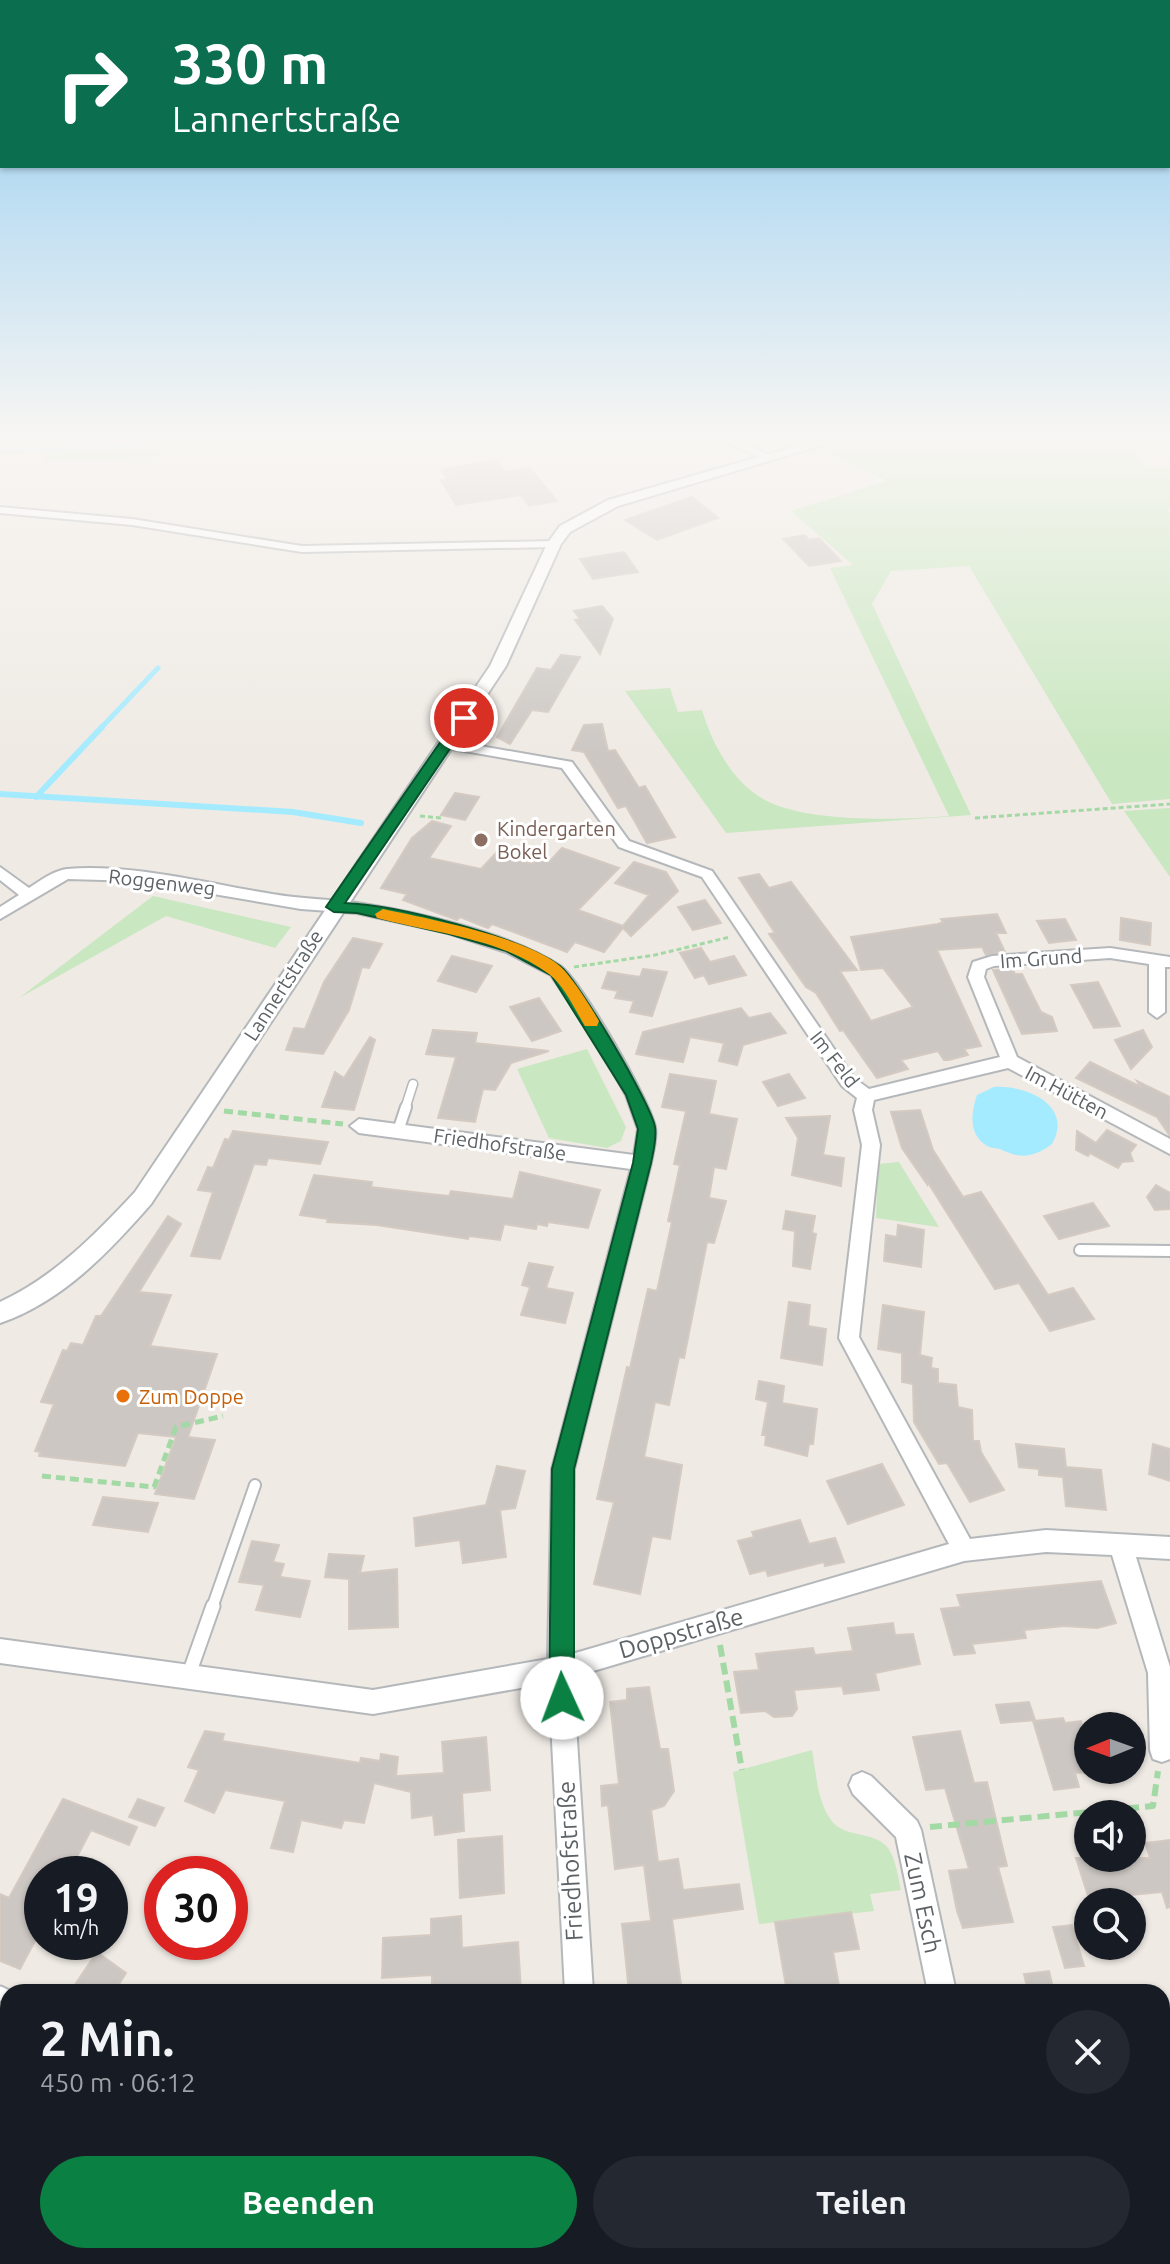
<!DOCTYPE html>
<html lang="de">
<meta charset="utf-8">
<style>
:root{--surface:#171b24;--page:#242831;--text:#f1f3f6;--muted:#9ea1a6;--accent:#0b8043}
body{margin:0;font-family:Ubuntu,sans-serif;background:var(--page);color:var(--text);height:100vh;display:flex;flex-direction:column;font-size:30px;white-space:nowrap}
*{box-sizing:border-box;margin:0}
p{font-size:26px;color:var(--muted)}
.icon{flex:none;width:44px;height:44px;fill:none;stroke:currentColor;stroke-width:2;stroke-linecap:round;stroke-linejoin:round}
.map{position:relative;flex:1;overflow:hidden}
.sheet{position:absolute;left:0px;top:1984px;width:1170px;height:280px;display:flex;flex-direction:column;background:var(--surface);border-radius:24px 24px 0 0;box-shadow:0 2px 6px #0004}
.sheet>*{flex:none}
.guide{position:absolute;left:0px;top:0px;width:1170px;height:168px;box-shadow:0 2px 6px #0004;background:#0b6e4f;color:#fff;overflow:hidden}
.needle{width:52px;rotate:269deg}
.fabs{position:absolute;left:1074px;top:1712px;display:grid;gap:16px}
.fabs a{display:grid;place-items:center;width:72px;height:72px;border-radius:50%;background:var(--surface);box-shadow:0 2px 6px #0004;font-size:40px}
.speed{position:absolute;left:24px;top:1856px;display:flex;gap:16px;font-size:40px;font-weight:700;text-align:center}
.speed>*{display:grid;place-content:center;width:104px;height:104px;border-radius:50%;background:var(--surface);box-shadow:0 2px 6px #0004;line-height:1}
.speed small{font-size:20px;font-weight:400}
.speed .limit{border:12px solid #d22;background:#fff;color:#111}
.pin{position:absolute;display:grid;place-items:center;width:68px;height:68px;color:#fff;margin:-34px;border:4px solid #fff;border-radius:50%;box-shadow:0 2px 8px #0007}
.me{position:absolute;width:88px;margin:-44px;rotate:358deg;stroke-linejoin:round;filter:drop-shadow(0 0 6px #0008)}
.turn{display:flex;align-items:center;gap:28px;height:168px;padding:0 40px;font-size:36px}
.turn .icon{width:104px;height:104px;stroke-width:2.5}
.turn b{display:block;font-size:56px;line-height:68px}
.round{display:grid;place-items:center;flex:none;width:84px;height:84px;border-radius:42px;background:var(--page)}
.headline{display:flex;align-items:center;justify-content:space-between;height:136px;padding:0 40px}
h1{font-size:48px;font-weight:600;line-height:60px}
.primary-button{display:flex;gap:16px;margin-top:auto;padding:16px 40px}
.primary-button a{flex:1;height:92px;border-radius:48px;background:var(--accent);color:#fff;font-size:32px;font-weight:600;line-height:92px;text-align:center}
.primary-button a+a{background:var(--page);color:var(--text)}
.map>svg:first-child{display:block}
.green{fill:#c9e7c0}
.water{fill:#a4ebff}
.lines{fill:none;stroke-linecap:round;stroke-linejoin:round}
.stream-far1{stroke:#a4ebff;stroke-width:5}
.stream{stroke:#a4ebff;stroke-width:6}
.building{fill:#ccc7c3;stroke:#d4cac2;stroke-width:2}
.service-far2-casing{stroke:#b5b8bb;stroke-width:11}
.service-far1-casing{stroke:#b5b8bb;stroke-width:14}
.service-casing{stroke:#b5b8bb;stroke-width:17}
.minor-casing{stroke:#b5b8bb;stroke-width:4}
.tertiary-casing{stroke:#b5b8bb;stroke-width:4}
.path-far2{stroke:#a3d9a5;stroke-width:3;stroke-dasharray:5 3;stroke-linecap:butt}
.path-far1{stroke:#a3d9a5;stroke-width:5;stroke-dasharray:9 5;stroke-linecap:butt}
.path{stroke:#a3d9a5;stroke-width:6;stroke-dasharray:12 6;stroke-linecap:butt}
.service-far2{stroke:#fff;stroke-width:8}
.service-far1{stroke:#fff;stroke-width:10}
.service{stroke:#fff;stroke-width:13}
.minor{fill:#fff;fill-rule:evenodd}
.tertiary{fill:#fff;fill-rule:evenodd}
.route{fill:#0b8043;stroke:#07532c;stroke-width:2}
.slow{fill:#f59e0b}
.education-dot{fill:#8d6e63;stroke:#fff;stroke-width:3}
.food-dot{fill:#e8710a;stroke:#fff;stroke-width:3}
.labels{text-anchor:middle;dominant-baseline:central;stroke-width:6;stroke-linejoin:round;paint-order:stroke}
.education-label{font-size:20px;fill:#785e54;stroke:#fff;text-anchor:start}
.street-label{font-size:20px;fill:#5c6265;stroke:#fff}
.food-label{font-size:20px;fill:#c56008;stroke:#fff;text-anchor:start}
.near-street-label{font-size:24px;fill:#5c6265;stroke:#fff}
</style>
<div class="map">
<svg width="1170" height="2264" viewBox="0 0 1170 2264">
<rect width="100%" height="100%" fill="#efeae4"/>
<path class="green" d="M175,439H210L155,457L45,461L47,451C89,450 135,453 175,439Z
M860,439H1124L1144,467H1170V507L1167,508L1170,514V799L1112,804L969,566L891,571L872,604L971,815L726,833L625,691L670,688L678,712L702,710C712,744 733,783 765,800C807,823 901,820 949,816L830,568L853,565L791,511L887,481L823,450Z
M1170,808V877L1124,811Z
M153,896L291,927L275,948L166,916L19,998Z
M587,1049L626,1127L621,1141L607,1148L549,1138L517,1069Z
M899,1162L939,1227L876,1218L878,1164Z
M812,1750C816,1772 817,1798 829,1817C842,1840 873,1829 888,1848C896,1859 898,1877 901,1890L870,1894L874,1911L759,1924L733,1772Z
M8,2139V2256H216L219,2264H0V2173Z"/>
<path class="water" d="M994,1087C1026,1085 1074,1105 1052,1144C1033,1158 1020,1159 1000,1149C996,1148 991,1148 987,1146C968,1135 971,1112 977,1095Z"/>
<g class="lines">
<path class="stream-far1" d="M0,451L109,448L164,439
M100,729L158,668"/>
<path class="stream" d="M0,794L293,812L361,823
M36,797L102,727"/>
</g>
<path class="building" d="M497,460L504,472L530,468L557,501L529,506L521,495L456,505L441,480L448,479L441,469Z
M692,497L718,518L657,540L625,520Z
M805,535L809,540L819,538L841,561L809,566L783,539Z
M624,552L638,572L593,579L580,559Z
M602,606L613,619L600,654L575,620L580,619L574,611Z
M561,655L580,657L548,712L532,710L510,744L497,737L537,668L551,670Z
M602,724L608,751L615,750L639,788L645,786L675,837L647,843L626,806L618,808L584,752L572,750L584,725Z
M455,793L479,797L465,820L441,815Z
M432,821L451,826L429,858L481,869L497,852L532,864L538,858L549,862L562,848L619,868L578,910L623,926L649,895L615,883L634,862L666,872L678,891L631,936L623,928L604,952L575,942L567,952L492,924L488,928L460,917L457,920L403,900L407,894L381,888L412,838Z
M759,874L769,888L791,882L857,970L840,971L871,1021L913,1007L883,968L861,970L851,937L938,924L943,922L941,919L997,914L1006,933H996L1005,952L986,955L982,947L937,950L981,1046L964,1049L968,1055L949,1060H944L938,1051L901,1060L908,1069L877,1078L843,1030L840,1031L816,993L806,987L769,934L775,933L739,878Z
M705,900L721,923L693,930L678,907Z
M1121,918L1151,923L1150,945L1120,940Z
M1065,919L1076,940L1049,943L1037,921Z
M353,938L382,944L369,968L362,967L349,1010L323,1054L286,1050L294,1028L305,1029L324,982Z
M701,948L710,962L734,956L746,975L709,984L704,975L695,978L680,953Z
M452,956L492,966L476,992L438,981Z
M1012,968L1015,974H1022L1041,1012L1052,1017L1057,1031L1022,1034L993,970Z
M643,969L667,972L652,1016L630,1012L634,1001L615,998L618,991L602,988L608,972L640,977Z
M1098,982L1120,1026L1094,1028L1071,985Z
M539,998L561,1031L532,1041L510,1007Z
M741,1008L749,1018L770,1013L786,1033L743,1045L737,1065L719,1061L724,1043L690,1037L683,1062L636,1054L643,1032Z
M433,1030L477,1033L475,1043L549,1051L511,1063L495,1090L483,1089L475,1122L438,1118L456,1057L426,1054Z
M1143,1030L1152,1047L1131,1069L1115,1040Z
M370,1037L375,1040L354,1110L322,1107L335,1072L344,1078Z
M1090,1062L1141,1087L1137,1081L1170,1097V1136L1157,1117L1076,1078Z
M670,1074L716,1081L709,1114L737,1119L726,1169L714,1167L709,1198L726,1201L714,1243L707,1242L684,1358L679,1357L669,1405L655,1402L644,1457L682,1465L670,1539L652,1536L640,1594L594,1584L614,1502L597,1499L627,1367L630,1368L648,1289L657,1291L672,1222L668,1221L680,1165L674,1164L686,1111L662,1107Z
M789,1074L805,1098L778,1106L763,1082Z
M920,1110L933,1150L963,1197L981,1192L1048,1295L1073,1288L1094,1319L1050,1331L1019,1283L995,1289L927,1181V1184L902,1148L891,1112Z
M830,1116L823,1155L844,1158L841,1186L792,1175L798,1138L786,1118Z
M1107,1130L1136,1145L1130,1153L1133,1161L1122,1162L1118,1168L1090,1153L1088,1156L1076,1150L1077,1131L1096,1143Z
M233,1131L328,1142L320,1164L268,1158L266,1165L254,1164L220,1259L191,1256L213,1192L198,1190L208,1167L213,1168L225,1139L229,1140Z
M520,1172L600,1190L588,1228L548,1222L547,1226L537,1224L536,1229L504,1224L500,1240L469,1236L468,1239L377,1225L327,1222L328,1219L300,1215L314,1175L372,1182L371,1187L421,1193L449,1196L451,1191L513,1199Z
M1156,1185L1170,1193V1209L1155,1210L1147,1197Z
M1093,1203L1109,1226L1059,1239L1044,1216Z
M786,1211L815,1216L812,1233L816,1234L810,1269L793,1266L795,1231L783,1229Z
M168,1216L181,1224L139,1292L171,1295L150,1346L217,1354L188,1437L215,1440L194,1499L155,1494L176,1437L138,1433L125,1466L39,1456L40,1452L35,1451L54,1404L41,1402L63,1350L67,1351L71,1343L83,1345L96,1316H101Z
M898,1225L924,1230L921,1267L884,1261L886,1235L897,1237Z
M529,1263L553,1267L546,1288L573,1293L565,1323L521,1315L530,1287L522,1285Z
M789,1302L810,1305L808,1326L826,1329L822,1365L781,1358Z
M883,1305L924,1312L920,1355L932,1358L931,1368L938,1369V1383L956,1385L958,1407L972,1410L973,1441H979L981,1452L1004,1490L970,1502L947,1463L939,1464L914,1422L913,1384L902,1382V1353L878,1349Z
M759,1381L784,1386L782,1403L817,1409L813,1444H809L807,1456L765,1445L766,1435H762L768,1402L756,1399Z
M1016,1444L1064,1449L1066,1467L1101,1470L1106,1510L1066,1506L1063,1477L1039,1475V1469L1019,1467Z
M1153,1444L1170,1449V1481L1149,1474Z
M882,1464L904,1505L848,1524L827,1481Z
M497,1466L525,1471L515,1508L500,1510L506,1557L463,1563L460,1540L416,1546L414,1518L486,1505Z
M103,1497L158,1503L148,1532L93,1525Z
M800,1520L809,1544L835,1538L844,1562L825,1566L824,1562L768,1576L766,1570L750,1574L738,1541L754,1537L752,1532Z
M252,1541L279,1545L273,1562L284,1564L280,1577L310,1581L300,1617L256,1610L264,1585L239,1582Z
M329,1554L364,1556L360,1573L397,1569L398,1627L349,1629V1579L325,1577Z
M1101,1581L1116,1623L1097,1628L1064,1626L1024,1630L1026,1638L972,1644L975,1653L954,1655L941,1609L961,1607L957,1595Z
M893,1623L895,1635L913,1634L920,1664L875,1673L879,1690L844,1694L842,1686L794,1690L797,1709L792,1716L774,1717L765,1711L741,1713L734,1672L759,1670L756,1654L813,1648L815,1655L853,1651L848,1628Z
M649,1687L660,1749H668L674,1791L664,1806L651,1810L658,1862L678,1859L683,1890L739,1884L743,1909L672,1919L682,1992H629L622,1924L651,1921L644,1865L615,1869L608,1805L602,1806L601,1786L619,1784L610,1702L627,1700V1689Z
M1029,1702L1035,1720L1001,1723L996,1705Z
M1063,1718L1065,1723L1081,1721L1088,1744V1772L1075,1773L1079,1787L1054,1790L1033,1721Z
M205,1731L224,1734L222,1741L360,1763L361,1758L380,1761L381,1754L398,1757L396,1776L444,1773L442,1742L486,1737L490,1790L462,1793L464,1831L435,1835L433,1815L412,1818L411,1792L374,1783L364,1823L344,1820L341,1828L301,1820L293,1852L271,1848L285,1801L225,1790L214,1813L185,1801L199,1770L188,1767Z
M960,1731L974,1783L987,1782L1007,1866L998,1867L1013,1922L963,1928L957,1911L949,1871L969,1869L945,1788L926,1790L913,1737Z
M63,1799L137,1827L129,1845L91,1830L68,1874H42V1928L20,1969L0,1961V1894L9,1898Z
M138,1799L164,1808L155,1826L129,1817Z
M502,1836L504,1893L460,1898L458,1840Z
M1170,1840V1907L1167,1908L1162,1892L1089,1899L1076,1858H1150L1145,1843Z
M851,1912L859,1949L833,1952L840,1992H787L775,1922Z
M461,1916L462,1948L518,1942L521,1992H432V1975L382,1978L383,1938L431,1935V1919Z
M1072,1925L1084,1966L1065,1968L1053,1927Z
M97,1952L126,1973L114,1992H70Z
M1049,1971L1054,1992H1028L1024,1974Z"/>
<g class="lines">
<g class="service-far2-casing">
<path id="service-far2" d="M405,1109L413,1084"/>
</g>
<g class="service-far1-casing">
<path id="service-far1" d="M398,1131L406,1107
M1080,1250L1170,1251
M212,1608L255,1485"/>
</g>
<g class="service-casing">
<path id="service" d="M189,1674L213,1606
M0,1993L8,1997
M0,2134L8,2101"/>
</g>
<g class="minor-casing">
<path id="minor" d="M719,439H734L776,458L767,460Z
M0,507L132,519L302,546L554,541L560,544L554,547L302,552L132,525L0,513Z
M446,740L572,762L629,841L712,871L854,1078L869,1089L1000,1057L968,977L973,962L992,956L1110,948L1170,957V967H1165V1012L1157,1018L1149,1012V964L1110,958L994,966L986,969L984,977L1017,1057L1170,1139V1154L1008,1068L874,1100L872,1110L880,1145L859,1337L970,1539L1046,1530L1170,1537V1559L1136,1557L1170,1667V1759L1162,1762L1153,1759L1150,1750L1148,1673L1112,1555L1046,1552L964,1561L573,1677L593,1992H565L549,1683L373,1714L0,1663V1639L373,1690L548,1659L552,1469L631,1169L359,1133L350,1126L359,1119L634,1155L638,1129L626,1095L596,1042L551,975L506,952L448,933L357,913L301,909L137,881L68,879L0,919V907L19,895L0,880V867L29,888C41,880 53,871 67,869C130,863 210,884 272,894C301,899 329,899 357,903C416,912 510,933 560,966C580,979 650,1101 655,1127C657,1138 653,1152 651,1163L574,1469L572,1654L949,1544L839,1338L862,1145L854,1110L857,1098L842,1086L702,877L619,847L562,768L441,747V741Z
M862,1772L871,1776L917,1821L921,1830L956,1992H928L896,1837L853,1794L849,1785L853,1776Z
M1162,2242L1170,2248V2264H1129L1132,2256H1162Z
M594,2256H624L625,2264H595Z
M983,2256H1013L1015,2264H985Z"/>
</g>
<g class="tertiary-casing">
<path id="tertiary" d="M822,439H843L618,506L570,532L561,544L506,666L151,1204C109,1252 62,1302 0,1323V1302C54,1277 95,1235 135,1192L490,666L547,544L560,526L608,500Z"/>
</g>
<path class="path-far2" d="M420,816L442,818
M975,818L1170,804
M574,967L655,955L730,937"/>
<path class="path-far1" d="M224,1111L343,1124
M42,1476L154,1487L176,1427L223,1416"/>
<path class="path" d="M720,1645L742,1770
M930,1827L1153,1806L1158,1771"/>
<use href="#service-far2" class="service-far2"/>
<use href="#service-far1" class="service-far1"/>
<use href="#service" class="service"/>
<use href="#minor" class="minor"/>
<use href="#tertiary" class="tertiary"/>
</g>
<linearGradient id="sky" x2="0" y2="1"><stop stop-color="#8dcaf1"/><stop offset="0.58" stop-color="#f8f6f3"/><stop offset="1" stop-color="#f8f6f3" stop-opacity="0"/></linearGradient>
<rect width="1170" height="756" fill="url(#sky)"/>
<path class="route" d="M459,715L471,718L345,903C397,905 517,936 560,966C577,978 651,1104 655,1127C657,1138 653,1153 651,1163L574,1469V1698L570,1707L562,1710L553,1707L549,1698L552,1469L633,1163L638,1129L626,1095L551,975L506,951L449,934L357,913L334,912L326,907Z"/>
<path class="slow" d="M383,909C425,918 537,939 564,970C577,985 589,1004 599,1021L597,1026H585C575,1010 564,985 549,974C501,938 433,933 377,918L375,914Z"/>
<circle class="education-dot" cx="481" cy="840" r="8"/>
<circle class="food-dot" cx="123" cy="1396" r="8"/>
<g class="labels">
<g class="education-label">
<text x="497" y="828">Kindergarten<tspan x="497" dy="23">Bokel</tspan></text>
</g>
<g class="street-label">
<text transform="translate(162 882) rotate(7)">Roggenweg</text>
<text transform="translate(1041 958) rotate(-4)">Im Grund</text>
<text transform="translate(283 985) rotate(-57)">Lannertstraße</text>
<text transform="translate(835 1059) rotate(52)">Im Feld</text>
<text transform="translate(1067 1092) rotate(28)">Im Hütten</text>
<text transform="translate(500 1144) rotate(8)">Friedhofstraße</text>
</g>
<g class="food-label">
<text x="139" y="1396">Zum Doppe</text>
</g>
<g class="near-street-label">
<text transform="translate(681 1633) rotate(-16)">Doppstraße</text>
<text transform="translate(570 1861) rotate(-93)">Friedhofstraße</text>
<text transform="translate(923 1903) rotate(78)">Zum Esch</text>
</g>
</g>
</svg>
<div class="fabs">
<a><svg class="needle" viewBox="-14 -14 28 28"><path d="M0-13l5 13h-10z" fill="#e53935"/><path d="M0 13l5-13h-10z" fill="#9ea1a6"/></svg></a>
<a><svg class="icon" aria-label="sound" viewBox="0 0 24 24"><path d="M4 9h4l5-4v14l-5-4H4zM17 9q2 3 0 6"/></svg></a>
<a><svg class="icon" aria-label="search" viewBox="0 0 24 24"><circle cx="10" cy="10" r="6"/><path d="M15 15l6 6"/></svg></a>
</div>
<div class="speed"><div>19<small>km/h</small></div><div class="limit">30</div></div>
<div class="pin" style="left:464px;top:718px;background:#d93025"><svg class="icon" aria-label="arrive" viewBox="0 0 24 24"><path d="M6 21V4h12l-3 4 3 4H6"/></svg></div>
<svg class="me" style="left:562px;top:1698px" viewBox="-20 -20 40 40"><circle r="19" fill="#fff"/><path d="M0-13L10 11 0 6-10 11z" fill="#0b8043"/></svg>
<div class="guide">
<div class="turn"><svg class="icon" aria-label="right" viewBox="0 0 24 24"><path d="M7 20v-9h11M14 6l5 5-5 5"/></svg><div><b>330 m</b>Lannertstraße</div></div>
</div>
<section class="sheet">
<div class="headline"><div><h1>2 Min.</h1><p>450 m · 06:12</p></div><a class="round"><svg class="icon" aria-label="close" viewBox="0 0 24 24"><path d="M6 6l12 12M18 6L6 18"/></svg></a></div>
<div class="primary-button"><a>Beenden</a><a>Teilen</a></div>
</section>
</div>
